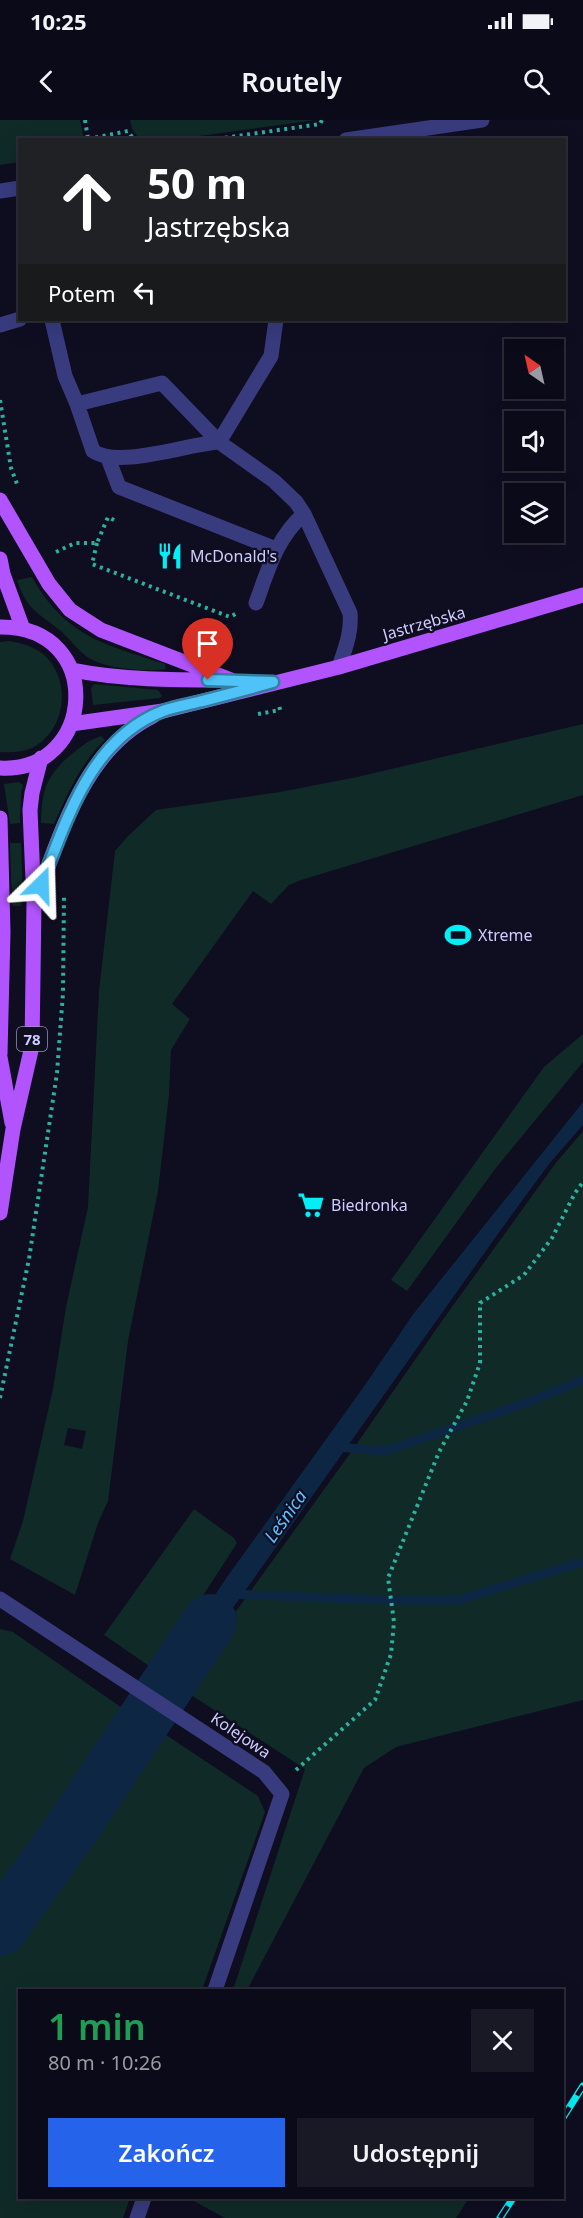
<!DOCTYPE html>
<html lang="pl">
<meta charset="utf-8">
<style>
:root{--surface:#0b0a18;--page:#191825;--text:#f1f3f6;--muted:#9a9aa2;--line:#2b2b37;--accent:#2563eb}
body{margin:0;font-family:"Noto Sans",sans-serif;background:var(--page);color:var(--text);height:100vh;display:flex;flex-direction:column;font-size:22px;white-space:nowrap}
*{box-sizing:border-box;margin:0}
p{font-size:20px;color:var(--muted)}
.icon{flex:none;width:33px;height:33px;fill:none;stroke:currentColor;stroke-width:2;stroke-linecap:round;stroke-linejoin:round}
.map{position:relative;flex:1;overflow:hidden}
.drawer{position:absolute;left:18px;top:1869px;width:546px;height:210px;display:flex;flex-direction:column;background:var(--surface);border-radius:0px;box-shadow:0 6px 24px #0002,0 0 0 2px var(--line)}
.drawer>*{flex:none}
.top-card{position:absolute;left:18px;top:18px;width:548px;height:183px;border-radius:0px;box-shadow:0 6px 24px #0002,0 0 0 2px var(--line);background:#202124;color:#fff;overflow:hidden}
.needle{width:39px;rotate:326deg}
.tools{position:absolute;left:504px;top:219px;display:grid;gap:12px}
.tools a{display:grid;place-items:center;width:60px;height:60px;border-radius:0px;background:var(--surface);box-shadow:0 6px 24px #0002,0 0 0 2px var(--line);font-size:30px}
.pin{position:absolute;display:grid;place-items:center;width:51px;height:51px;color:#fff;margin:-62px -26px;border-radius:50% 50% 50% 0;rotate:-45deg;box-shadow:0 0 6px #0007}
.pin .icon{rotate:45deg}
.me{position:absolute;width:66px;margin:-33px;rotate:22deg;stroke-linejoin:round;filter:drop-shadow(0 0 4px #0008)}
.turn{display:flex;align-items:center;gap:21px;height:126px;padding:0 30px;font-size:27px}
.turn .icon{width:78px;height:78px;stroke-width:2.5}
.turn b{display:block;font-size:42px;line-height:51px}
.then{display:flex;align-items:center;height:57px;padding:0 30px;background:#0003;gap:12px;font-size:22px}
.round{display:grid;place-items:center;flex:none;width:63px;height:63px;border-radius:0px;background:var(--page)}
.overview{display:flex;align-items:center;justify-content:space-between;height:102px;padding:0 30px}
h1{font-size:36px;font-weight:600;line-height:45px;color:#1e9e55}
.primary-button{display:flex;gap:12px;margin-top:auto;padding:12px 30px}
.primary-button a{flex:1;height:69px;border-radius:0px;background:var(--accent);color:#fff;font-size:24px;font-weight:600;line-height:69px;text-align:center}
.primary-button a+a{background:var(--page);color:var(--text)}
.status{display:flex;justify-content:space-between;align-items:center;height:42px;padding:0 30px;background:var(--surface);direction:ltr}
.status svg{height:16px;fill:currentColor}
header{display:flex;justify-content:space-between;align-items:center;height:78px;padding:0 30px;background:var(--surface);font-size:27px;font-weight:600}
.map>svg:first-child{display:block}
.green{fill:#102a27;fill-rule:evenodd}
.water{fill:#0c2644}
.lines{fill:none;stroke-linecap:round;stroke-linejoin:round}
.stream{stroke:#0c2644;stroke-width:9}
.river{stroke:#0c2644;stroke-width:54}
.path{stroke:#2eb09e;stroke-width:4;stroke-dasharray:3 4.5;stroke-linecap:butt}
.minor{stroke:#383b7e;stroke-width:15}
.major{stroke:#b154fe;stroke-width:15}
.rail-casing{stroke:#02eff5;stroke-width:7}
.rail{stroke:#0f0d20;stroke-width:4.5;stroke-dasharray:14;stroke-linecap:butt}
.route-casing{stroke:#337fa1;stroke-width:15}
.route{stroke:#4fc3f7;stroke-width:10}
.labels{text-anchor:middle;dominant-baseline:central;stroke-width:4.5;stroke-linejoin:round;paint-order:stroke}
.shield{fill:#0f0d20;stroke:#9593bc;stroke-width:1.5}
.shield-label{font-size:15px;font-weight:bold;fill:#ceccff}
.poi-label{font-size:16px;fill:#ceccff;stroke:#0f0d20;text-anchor:start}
.street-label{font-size:16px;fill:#ceccff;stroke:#0f0d20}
.water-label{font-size:18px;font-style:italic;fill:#5bbffe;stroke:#0f0d20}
</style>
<div class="status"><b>10:25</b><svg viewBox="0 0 49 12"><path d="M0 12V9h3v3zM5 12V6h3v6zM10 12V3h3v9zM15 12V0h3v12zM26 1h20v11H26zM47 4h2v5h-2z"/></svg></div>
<header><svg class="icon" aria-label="back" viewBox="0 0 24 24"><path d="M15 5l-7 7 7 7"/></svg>Routely<svg class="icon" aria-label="search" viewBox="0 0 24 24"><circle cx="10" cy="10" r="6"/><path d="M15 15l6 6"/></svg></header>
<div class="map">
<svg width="583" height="2098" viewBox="0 0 583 2098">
<rect width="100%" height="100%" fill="#0f0d20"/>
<path class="green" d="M0,0H80L84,19L20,20L19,42L0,45Z
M130,0H316L178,19L140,20L132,9Z
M32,457C66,517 104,524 165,544L166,549C146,552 107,549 89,538C78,531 71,520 62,512C39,493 27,491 17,460Z
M9,521C21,523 33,526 43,534C72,559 67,610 32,628C22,632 11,633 0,632V522Z
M94,564L158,570L162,576L160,578L93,585L91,568Z
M583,604V675L301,760L289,765L271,784L253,771L172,884L190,899L171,930L169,975L158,1071L128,1221L108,1381L98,1403L75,1475L10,1439L23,1401L53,1269L66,1187L88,1087L99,871L115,731L128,716L156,690L280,672L357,657ZM68,1308L86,1311L82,1329L64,1325Z
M101,616L105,620C81,642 67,675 54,704L41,703C42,673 44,660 66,639C78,629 86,621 101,616Z
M19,662L23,665L21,673L20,703L10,704L4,664Z
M10,723H21L23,775L21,786H13L12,784Z
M583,914V942L495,1049L407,1171L391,1160L544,947Z
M583,1011V1580L396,1627L364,1648L247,1870H233L305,1649L182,1569L213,1523L349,1335L444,1198L555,1044Z
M194,1389L234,1418L237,1423L155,1550L104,1515Z
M0,1509L13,1512L128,1592L65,1693L0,1785Z
M157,1609L258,1676L265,1692L202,1870H20V2078H130L123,2098H0V1832L90,1712Z
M188,2078H469L456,2098H225Z"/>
<path class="water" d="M583,982V1005L549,1044L500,1111L177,1567L161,1556L227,1457L365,1265L414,1193Z"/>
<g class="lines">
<path class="stream" d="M337,1327L385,1331L523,1284L583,1260
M231,1474L381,1480H458L583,1442"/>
<path class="river" d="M0,1809L79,1698L210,1501"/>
<path class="path" d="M85,0L88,19
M88,19L128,11L134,20
M210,20L320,4L322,0
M0,280L11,348L17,364
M97,423L92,444L230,497L237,493
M56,432L75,423H97L108,397L116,401
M258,594L280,590L279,584
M0,1278L29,1139L57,953L63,873L64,774
M296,1650L375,1580L391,1534L394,1502L388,1458L439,1332L467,1281L480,1243V1183L524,1155L552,1118L575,1073L583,1062"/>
<path class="minor" d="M346,20L482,0
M0,71L20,68
M52,200L65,256L77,284L93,331C118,349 187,324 219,322
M0,205L20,199
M77,284L162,263L219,322L274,361L296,382L304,394L350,493C352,512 345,529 339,547
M219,322L271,236L276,200
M108,338L119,367L276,429
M256,483C268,450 277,417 304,394
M0,1479L264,1652L282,1674L215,1870
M137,2098L144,2078"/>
<path class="major" d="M0,380L49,464L70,490L101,510L231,560
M0,439L3,454L23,509
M0,507C107,506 95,654 0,648
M72,550C122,560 173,560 224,560
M71,604L163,591L339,547L583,475
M0,698L3,812L0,934
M36,778C62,712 84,630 153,596
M0,937L12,1003
M0,1093L13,1009L32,926L34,783L30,690L32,673L41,638"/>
<g class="rail-casing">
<path id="rail" d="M562,1999L583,1966
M500,2098L513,2078"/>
</g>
<use href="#rail" class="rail"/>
</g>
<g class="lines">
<g class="route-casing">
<path id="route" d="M41,765C67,700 90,619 163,591C174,587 186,585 198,582C223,576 248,569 273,562L208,560"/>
</g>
<use href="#route" class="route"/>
</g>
<defs>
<g id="restaurant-bare" transform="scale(2.07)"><path d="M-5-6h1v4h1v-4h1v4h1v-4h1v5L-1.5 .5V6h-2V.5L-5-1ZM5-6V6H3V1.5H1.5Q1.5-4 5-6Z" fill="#02eff5" stroke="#0f0d20" stroke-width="2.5" paint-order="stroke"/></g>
<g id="stadium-bare" transform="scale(2.07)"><path d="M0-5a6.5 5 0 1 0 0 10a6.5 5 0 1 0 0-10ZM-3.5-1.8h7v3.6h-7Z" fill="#02eff5" stroke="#0f0d20" stroke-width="2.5" paint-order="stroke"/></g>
<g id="supermarket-bare" transform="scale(2.07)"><path d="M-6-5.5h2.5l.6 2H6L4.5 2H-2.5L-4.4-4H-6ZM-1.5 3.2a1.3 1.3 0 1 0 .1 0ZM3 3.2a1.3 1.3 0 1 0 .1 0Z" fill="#02eff5" stroke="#0f0d20" stroke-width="2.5" paint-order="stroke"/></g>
</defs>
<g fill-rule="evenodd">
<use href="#restaurant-bare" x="170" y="436"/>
<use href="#stadium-bare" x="458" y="815"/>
<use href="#supermarket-bare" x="311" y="1085"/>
</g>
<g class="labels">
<rect class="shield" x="17" y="907" width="30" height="24" rx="4.5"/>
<g class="shield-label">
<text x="32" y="919">78</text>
</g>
<g class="poi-label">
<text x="190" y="436">McDonald's</text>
<text x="478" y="815">Xtreme</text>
<text x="331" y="1085">Biedronka</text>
</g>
<g class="street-label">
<text transform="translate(424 503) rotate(-16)">Jastrzębska</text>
<text transform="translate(241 1615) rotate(34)">Kolejowa</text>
</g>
<g class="water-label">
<text transform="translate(285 1396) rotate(-55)">Leśnica</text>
</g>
</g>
</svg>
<div class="tools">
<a><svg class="needle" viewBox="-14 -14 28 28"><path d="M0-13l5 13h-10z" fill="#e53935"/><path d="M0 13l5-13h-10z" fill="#9a9aa2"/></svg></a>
<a><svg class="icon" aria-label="sound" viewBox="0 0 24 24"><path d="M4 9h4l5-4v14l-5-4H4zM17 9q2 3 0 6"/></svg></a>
<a><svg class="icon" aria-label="layers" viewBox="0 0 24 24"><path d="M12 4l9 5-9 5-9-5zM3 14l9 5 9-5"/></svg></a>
</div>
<div class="pin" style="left:208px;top:560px;background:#d93025"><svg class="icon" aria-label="arrive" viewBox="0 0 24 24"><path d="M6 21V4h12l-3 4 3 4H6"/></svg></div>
<svg class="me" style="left:41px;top:765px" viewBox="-20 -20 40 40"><path d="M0-17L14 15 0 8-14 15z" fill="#4fc3f7" stroke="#fff" stroke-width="4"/></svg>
<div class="top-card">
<div class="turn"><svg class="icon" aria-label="ahead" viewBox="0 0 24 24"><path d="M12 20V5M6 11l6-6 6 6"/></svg><div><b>50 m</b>Jastrzębska</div></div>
<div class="then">Potem<svg class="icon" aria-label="left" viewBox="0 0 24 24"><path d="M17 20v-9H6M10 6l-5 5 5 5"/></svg></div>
</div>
<section class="drawer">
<div class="overview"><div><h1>1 min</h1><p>80 m · 10:26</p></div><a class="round"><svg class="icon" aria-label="close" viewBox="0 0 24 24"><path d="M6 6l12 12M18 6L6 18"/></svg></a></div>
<div class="primary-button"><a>Zakończ</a><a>Udostępnij</a></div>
</section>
</div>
